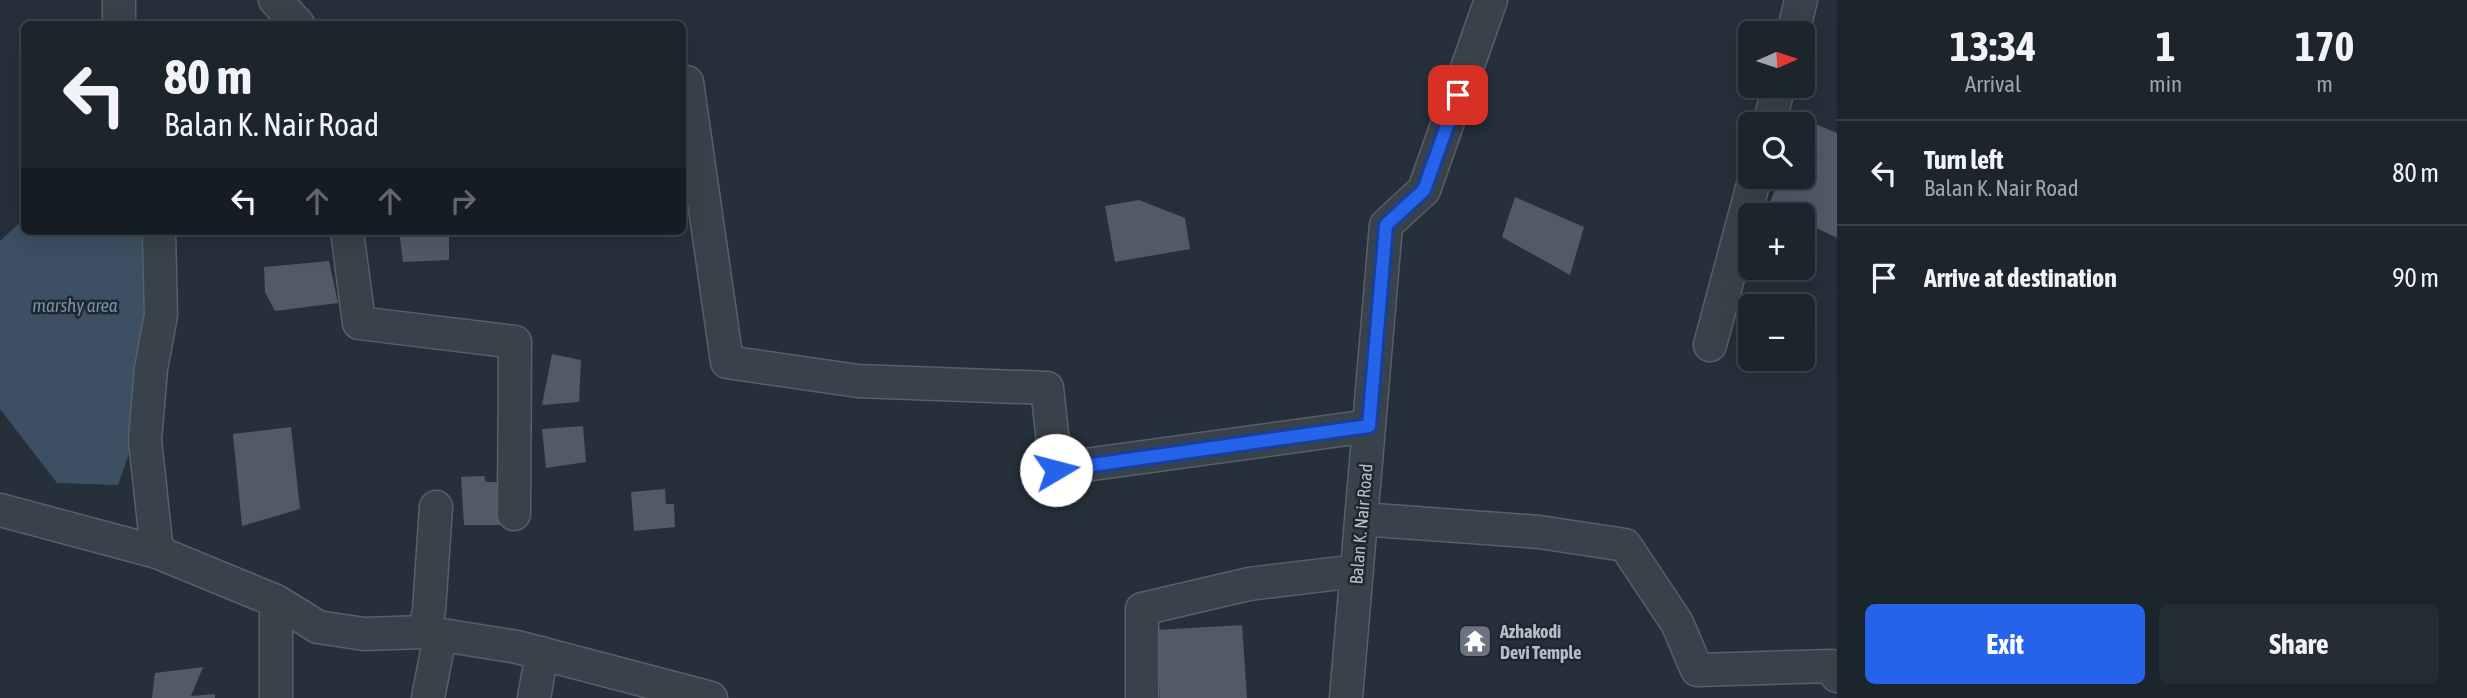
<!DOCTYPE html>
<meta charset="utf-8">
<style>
:root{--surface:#1c242c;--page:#252c34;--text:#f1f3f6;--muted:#a0a4a9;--line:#3a4148;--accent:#2563eb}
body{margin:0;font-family:"Asap Condensed",sans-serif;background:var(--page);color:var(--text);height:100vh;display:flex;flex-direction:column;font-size:26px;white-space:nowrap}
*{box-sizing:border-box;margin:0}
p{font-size:23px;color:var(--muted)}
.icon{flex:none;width:38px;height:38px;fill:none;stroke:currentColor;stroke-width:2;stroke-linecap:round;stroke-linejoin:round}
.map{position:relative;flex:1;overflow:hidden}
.drawer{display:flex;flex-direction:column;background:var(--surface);width:630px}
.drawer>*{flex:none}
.top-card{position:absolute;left:21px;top:21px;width:665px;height:214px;border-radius:10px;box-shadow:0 7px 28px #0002,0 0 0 2px var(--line);background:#1c242c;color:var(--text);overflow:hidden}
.needle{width:46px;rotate:87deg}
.buttons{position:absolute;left:1738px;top:21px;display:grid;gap:14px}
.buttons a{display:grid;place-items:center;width:77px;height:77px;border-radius:10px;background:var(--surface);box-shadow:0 7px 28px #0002,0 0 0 2px var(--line);font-size:35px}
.pin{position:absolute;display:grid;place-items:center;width:60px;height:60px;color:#fff;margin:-30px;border-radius:14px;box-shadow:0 4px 10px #0006}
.me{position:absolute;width:77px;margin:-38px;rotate:82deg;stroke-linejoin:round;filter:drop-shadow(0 0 5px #0008)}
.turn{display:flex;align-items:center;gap:24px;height:147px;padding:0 28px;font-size:32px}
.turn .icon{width:91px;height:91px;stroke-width:2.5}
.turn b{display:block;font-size:49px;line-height:60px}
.lanes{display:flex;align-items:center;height:66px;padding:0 28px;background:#0003;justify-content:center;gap:35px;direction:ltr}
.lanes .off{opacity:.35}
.eta{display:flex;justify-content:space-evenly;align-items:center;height:119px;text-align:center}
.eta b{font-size:42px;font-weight:700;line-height:49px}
.primary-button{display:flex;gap:14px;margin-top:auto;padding:14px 28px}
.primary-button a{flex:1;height:80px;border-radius:10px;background:var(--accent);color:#fff;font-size:28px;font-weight:700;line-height:80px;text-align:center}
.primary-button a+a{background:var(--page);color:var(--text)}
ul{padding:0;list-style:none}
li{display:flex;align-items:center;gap:21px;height:105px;padding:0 28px;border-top:2px solid var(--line)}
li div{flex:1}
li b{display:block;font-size:26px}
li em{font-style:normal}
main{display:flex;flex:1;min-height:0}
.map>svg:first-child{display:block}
.water{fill:#3d4f62}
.building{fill:#515b68}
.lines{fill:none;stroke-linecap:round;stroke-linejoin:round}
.minor-casing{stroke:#576069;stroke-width:35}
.minor{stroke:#39424b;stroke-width:32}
.route-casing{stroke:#184099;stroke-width:18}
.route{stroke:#2563eb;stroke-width:12}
.labels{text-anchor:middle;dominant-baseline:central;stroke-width:5;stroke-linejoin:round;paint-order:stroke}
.street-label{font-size:18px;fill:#b5bdc6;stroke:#1e2730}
.poi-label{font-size:18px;font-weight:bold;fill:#b5bdc6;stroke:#1e2730;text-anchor:start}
.water-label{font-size:19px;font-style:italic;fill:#788fa7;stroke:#1e2730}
</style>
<main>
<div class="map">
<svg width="1837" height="698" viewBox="0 0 1837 698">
<rect width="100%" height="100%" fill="#26303a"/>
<path class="water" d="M24,219V231H147L151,289L137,431L118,485L57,483L0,409V241Z"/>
<path class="building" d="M1803,119L1837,133V238L1802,221V215H1790L1769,205L1780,177H1802Z
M1515,197L1584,227L1570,275L1502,237Z
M1139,200L1185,218L1190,249L1115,262L1105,206Z
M399,231H449V260L403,262Z
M329,261L338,303L275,311L265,292L264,267Z
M552,354L581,360L579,402L542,405Z
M583,426L586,462L546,468L542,429Z
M291,427L300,509L242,526L233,434Z
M484,476L486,482H498L500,525H464L461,477Z
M665,489L666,504H674L675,527L634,531L631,492Z
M1242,625L1247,698H1160L1156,630Z
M203,667L191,696L215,694V698H152L155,673Z"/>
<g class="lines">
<g class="minor-casing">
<path id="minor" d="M119,0V24
M275,0L298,24
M1793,33L1801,0
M687,82L727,362L858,381L1047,388L1056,469L1369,426
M1769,124L1779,86
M347,231L359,323L515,342L514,514
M1710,345L1755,177
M0,510L157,552L276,601L318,627L364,634L424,632L517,647L711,698
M1361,519L1539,532L1625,545L1677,623L1697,670L1832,666L1837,676
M157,552L145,440L151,369L161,315L159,231
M424,632L429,611L436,507
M276,698V601
M428,698L440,636
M534,698L542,653
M1142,698V609L1249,584L1357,571
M1346,698L1386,225L1424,190L1491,0"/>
</g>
<use href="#minor" class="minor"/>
</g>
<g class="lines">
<g class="route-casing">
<path id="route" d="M1056,470L1369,426L1386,225L1424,190L1458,95"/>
</g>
<use href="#route" class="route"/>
</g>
<defs>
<g id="temple-square" transform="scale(1.75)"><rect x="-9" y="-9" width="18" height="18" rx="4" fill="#6b7280" stroke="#1e2730"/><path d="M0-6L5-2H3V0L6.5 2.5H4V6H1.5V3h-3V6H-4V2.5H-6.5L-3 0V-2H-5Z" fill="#fff"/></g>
</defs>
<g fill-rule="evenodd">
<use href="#temple-square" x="1475" y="641"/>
</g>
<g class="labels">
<g class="street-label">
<text transform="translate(1361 524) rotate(-85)">Balan K. Nair Road</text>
</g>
<g class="poi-label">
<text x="1500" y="631">Azhakodi<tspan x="1500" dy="21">Devi Temple</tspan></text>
</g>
<g class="water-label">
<text x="75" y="305">marshy area</text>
</g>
</g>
</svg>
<div class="buttons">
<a><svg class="needle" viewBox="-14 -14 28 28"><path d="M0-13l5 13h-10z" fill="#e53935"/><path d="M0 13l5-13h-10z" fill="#a0a4a9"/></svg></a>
<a><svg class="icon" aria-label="search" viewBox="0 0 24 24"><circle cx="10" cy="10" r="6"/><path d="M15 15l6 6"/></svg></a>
<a>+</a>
<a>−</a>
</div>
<div class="pin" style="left:1458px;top:95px;background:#d93025"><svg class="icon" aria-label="arrive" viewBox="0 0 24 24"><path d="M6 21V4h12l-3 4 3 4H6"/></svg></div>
<svg class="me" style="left:1056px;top:470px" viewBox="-20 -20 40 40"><circle r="19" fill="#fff"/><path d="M0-13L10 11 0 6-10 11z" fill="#2563eb"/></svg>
<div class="top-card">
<div class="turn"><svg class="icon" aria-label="left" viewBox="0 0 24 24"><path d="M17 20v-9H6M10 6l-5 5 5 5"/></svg><div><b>80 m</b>Balan K. Nair Road</div></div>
<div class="lanes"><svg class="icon" aria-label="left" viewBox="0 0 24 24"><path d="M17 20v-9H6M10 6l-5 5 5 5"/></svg><svg class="icon off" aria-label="ahead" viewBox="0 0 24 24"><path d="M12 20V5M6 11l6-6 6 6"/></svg><svg class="icon off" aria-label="ahead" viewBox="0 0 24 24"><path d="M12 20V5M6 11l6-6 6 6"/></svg><svg class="icon off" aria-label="right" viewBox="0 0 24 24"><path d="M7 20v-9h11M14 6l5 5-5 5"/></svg></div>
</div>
</div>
<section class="drawer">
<div class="eta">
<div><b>13:34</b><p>Arrival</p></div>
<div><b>1</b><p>min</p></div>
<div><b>170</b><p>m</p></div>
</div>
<ul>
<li><svg class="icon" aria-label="left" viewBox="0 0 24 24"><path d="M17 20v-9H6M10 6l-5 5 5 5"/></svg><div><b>Turn left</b><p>Balan K. Nair Road</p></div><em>80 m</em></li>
<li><svg class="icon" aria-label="arrive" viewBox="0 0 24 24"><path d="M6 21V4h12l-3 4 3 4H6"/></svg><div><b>Arrive at destination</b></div><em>90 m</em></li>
</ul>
<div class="primary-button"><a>Exit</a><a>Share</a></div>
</section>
</main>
